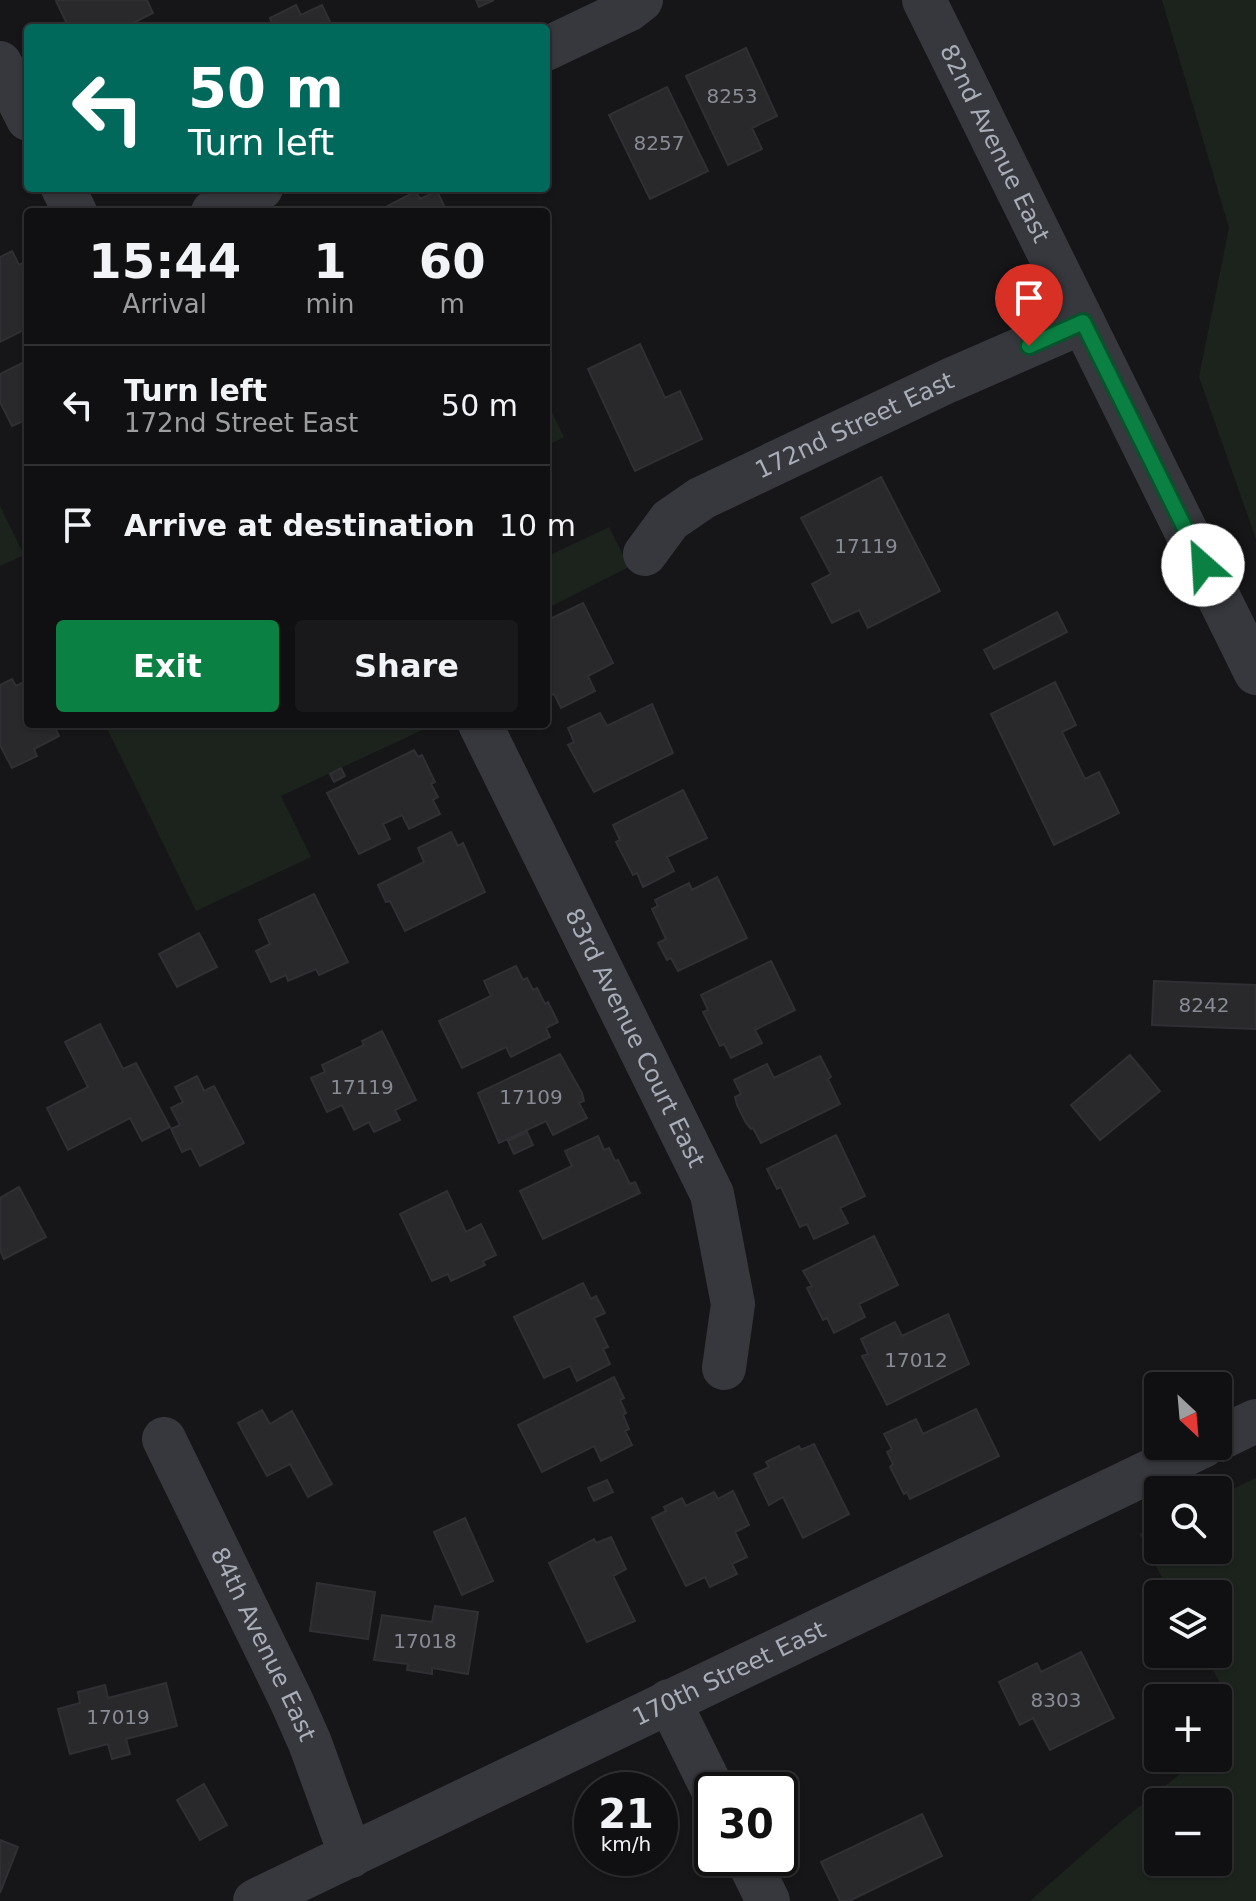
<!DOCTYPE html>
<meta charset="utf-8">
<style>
:root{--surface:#101012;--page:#19191b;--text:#f1f3f6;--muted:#9c9d9f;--line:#303032;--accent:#0b8043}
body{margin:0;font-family:"DejaVu Sans",sans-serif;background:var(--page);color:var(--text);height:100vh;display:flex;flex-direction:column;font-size:30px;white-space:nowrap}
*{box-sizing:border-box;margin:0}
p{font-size:26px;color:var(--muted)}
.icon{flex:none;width:44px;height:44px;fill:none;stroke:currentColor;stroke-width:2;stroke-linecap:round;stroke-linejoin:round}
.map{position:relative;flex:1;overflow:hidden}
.sheet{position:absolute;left:24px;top:208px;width:526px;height:520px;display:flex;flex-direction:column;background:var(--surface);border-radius:8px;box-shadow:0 2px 6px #0004,0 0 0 2px var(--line)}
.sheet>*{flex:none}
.banner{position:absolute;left:24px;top:24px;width:526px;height:168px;border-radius:8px;box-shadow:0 2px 6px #0004,0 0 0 2px var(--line);background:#00695c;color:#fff;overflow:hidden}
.needle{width:52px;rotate:154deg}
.buttons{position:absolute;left:1144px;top:1372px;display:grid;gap:16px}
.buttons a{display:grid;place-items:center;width:88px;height:88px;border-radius:8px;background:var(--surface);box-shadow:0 2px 6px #0004,0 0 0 2px var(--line);font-size:40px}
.speed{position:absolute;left:574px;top:1772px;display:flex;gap:16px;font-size:40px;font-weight:700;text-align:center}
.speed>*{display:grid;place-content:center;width:104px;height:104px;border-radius:50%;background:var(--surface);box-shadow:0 2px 6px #0004,0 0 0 2px var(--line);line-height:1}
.speed small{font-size:20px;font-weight:400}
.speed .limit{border:4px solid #111;border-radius:12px;background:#fff;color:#111}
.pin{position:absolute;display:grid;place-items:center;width:68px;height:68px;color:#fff;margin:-82px -34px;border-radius:50% 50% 50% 0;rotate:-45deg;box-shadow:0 0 8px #0007}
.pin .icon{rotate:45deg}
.me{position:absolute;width:88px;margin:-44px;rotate:334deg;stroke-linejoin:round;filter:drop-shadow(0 0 6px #0008)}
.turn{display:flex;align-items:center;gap:28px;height:168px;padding:0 32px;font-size:36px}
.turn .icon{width:104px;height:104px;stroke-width:2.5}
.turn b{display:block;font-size:56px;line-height:68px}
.eta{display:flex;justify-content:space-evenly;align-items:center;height:136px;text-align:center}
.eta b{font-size:48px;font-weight:700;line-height:56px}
.action{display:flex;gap:16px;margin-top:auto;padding:16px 32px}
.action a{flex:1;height:92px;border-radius:8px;background:var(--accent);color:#fff;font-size:32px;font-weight:700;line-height:92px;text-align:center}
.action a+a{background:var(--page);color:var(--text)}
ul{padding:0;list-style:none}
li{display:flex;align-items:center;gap:24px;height:120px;padding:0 32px;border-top:2px solid var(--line)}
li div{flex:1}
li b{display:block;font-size:30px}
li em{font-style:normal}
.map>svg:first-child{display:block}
.green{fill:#1c231d;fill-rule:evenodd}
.building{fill:#29292c;stroke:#303034;stroke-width:2}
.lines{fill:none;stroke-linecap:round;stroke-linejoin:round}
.minor{stroke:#37383d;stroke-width:44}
.route-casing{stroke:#07532c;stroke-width:20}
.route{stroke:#0b8043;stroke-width:14}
.labels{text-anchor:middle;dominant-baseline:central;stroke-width:8;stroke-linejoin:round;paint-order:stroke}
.number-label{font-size:20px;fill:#888b94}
.street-label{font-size:24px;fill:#a8adb8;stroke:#111113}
</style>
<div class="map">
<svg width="1256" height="1901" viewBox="0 0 1256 1901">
<rect width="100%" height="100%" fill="#161618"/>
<path class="green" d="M1162,0H1256V539L1199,377L1229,228Z
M546,400L564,437L546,446Z
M0,506L24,555L0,566Z
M609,527L629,567L546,609V557Z
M105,724H435L281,796L311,857L196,911Z
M1256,1478V1901H1030L1119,1823L1200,1758H1218L1219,1681L1204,1654H1218V1594H1171L1139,1534L1158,1525V1550H1218V1496ZM1218,1802V1862H1158V1802Z"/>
<path class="building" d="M59,0H147L153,13L123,28H69L56,1Z
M476,0H494L479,7Z
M296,5L301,15L322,5L333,28H274L270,18Z
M746,48L777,116L752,128L762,149L728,165L686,76Z
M667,87L708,171L650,199L609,115Z
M416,191L420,199L437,191L447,212H386L384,208Z
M12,251L19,265L25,262L28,269V328L0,342V257Z
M640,344L665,398L680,391L702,439L635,471L588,369Z
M28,360V419L12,426L0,402V374Z
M881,477L940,591L868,628L859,610L832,623L812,584L831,574L801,518Z
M583,603L613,663L588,676L595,691L561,708L554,694L548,696L546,692V621Z
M1057,612L1067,632L994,669L984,650Z
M12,679L16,686L28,680V724H53L59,736L34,749L37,756L12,768L0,745V685Z
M1055,682L1076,725L1062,732L1085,779L1099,772L1119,813L1054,845L991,714Z
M652,704L673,753L594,792L568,745L574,742L568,728L600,713L607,726Z
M414,750L418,757L422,755L435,782L431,784L438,797L433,800L440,814L409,829L402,815L383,824L390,839L359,854L327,793Z
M341,768L345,776L334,782L330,774Z
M683,790L707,838L667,857L674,871L643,887L637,873L633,875L616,842L620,840L613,825Z
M451,832L458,846L463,843L485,892L405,931L390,901L386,902L378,885L424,862L418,848Z
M717,877L747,938L678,971L671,958L667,960L658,943L666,939L652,909L658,906L655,900L689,883L692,890Z
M314,894L348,962L319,975L316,969L288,981L286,975L271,982L256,951L270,944L259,920Z
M199,933L217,967L177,987L159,954Z
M771,961L795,1010L755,1030L762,1043L731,1058L724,1044L720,1046L703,1012L708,1010L701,995Z
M516,966L523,980L527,978L533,990L537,988L545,1004L548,1002L558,1022L546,1028L550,1037L511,1057L506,1047L462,1068L439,1021L491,996L484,981Z
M1154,981L1256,985V1029L1152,1025Z
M100,1024L123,1069L136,1063L170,1127L142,1141L130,1118L68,1150L47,1108L88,1087L65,1042Z
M382,1031L416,1100L395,1110L400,1120L374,1132L369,1122L354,1130L342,1105L327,1112L311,1078L325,1072L322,1065L364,1045L362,1041Z
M560,1054L582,1093L584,1101L579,1103L587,1118L553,1135L546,1121L499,1143L478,1093Z
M1130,1055L1160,1091L1100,1140L1071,1105Z
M820,1056L831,1077L828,1079L840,1104L761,1143L753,1128L751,1129L746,1123L737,1105L735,1097L741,1094L734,1080L767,1064L774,1078Z
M197,1076L204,1091L214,1086L244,1143L200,1166L191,1148L182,1152L171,1129L180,1125L171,1108L183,1102L175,1087Z
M527,1132L533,1145L514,1154L508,1141Z
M836,1135L865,1196L840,1208L848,1223L814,1239L807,1224L800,1227L781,1187L777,1189L767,1169Z
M598,1136L604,1150L609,1148L615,1161L618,1160L630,1184L635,1182L640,1193L543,1239L520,1191L572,1166L565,1151Z
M19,1187L46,1237L4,1259L0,1250V1198Z
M447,1191L466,1232L481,1224L496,1255L483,1261L485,1265L451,1281L448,1274L432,1281L400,1214Z
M874,1236L898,1285L859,1304L865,1317L834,1333L827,1318L823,1320L807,1288L812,1286L803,1271Z
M583,1283L591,1299L596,1296L605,1313L594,1318L608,1347L603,1349L610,1364L577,1381L570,1366L544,1378L514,1317Z
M948,1314L969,1364L887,1405L862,1356L868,1354L861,1339L895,1322L902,1336Z
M614,1377L624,1398L620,1400L626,1413L623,1415L629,1429L625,1431L632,1445L601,1461L594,1446L542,1472L518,1425Z
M976,1409L999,1456L910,1499L907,1492L904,1494L890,1467L893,1464L887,1452L892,1449L884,1434L916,1419L923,1434Z
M262,1410L270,1424L292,1411L332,1484L308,1497L290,1464L267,1476L238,1423Z
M814,1444L849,1514L803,1538L783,1497L769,1505L754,1474L769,1467L766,1462L799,1446L801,1450Z
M607,1480L613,1492L594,1501L588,1488Z
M733,1491L749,1525L735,1532L747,1557L732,1564L737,1574L710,1587L705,1577L686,1586L652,1518L666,1511L664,1507L682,1498L686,1506L714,1492L718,1499Z
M465,1518L493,1581L462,1595L434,1532Z
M611,1537L626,1569L613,1576L635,1621L587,1642L549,1563L594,1539L596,1543Z
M317,1583L375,1592L368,1639L310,1631Z
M435,1606L478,1612L468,1674L432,1668V1674L407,1670L408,1664L374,1660L382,1615L432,1622Z
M1081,1652L1114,1718L1050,1750L1033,1718L1020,1725L999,1682L1037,1663L1041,1672Z
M166,1683L177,1726L126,1739L130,1754L112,1759L108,1744L70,1754L58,1709L80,1703L78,1692L105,1685L108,1698Z
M204,1784L227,1825L200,1840L177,1800Z
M922,1814L942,1856L849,1901H840L821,1862Z
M0,1840L18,1847L0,1893Z"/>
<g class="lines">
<g class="minor">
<path id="s1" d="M924,0L1256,673"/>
<path d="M546,49L628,10L641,0"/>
<path d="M0,63L28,119"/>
<path d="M63,188L75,212"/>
<path d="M213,212L261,188"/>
<path id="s2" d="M645,554L670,520L702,498L948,381L1083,322"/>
<path id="s3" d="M480,724L712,1194L733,1304L724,1368"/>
<path id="s4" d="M164,1439L291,1700L310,1743L351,1856"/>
<path d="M1218,1439L1256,1421"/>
<path d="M669,1701L713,1790"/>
<path d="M747,1858L768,1901"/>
<path id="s5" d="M255,1901L1203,1446"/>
</g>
</g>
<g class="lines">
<g class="route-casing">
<path id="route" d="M1029,346L1083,322L1203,565"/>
</g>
<use href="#route" class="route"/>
</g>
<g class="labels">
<g class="number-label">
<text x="732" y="96">8253</text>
<text x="659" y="143">8257</text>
<text x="866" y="546">17119</text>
<text x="1204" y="1005">8242</text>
<text x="362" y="1087">17119</text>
<text x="531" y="1097">17109</text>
<text x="916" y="1360">17012</text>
<text x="425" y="1641">17018</text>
<text x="1056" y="1700">8303</text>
<text x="118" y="1717">17019</text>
</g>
<g class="street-label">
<text stroke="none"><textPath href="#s1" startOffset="160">82nd Avenue East</textPath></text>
<text stroke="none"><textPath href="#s2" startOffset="250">172nd Street East</textPath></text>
<text stroke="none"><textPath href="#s3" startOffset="350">83rd Avenue Court East</textPath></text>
<text stroke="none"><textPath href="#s4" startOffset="228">84th Avenue East</textPath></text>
<text stroke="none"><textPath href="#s5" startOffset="526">170th Street East</textPath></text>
</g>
</g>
</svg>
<div class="buttons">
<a><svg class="needle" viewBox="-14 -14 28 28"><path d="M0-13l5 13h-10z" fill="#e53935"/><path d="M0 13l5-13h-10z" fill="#9c9d9f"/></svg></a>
<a><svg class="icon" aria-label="search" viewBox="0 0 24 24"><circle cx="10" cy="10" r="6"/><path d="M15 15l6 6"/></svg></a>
<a><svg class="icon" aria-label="layers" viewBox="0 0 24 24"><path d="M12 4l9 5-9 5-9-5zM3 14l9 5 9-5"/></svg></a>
<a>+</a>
<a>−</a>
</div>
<div class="speed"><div>21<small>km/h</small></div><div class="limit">30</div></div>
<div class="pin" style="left:1029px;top:346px;background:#d93025"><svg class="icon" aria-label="arrive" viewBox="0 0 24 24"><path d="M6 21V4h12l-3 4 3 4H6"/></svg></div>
<svg class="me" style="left:1203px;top:565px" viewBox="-20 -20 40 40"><circle r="19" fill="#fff"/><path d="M0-13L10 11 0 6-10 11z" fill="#0b8043"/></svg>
<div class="banner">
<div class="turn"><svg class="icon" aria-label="left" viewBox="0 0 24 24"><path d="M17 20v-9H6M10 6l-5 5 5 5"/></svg><div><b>50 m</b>Turn left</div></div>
</div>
<section class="sheet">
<div class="eta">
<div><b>15:44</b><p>Arrival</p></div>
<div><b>1</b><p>min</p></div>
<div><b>60</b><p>m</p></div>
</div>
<ul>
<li><svg class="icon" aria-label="left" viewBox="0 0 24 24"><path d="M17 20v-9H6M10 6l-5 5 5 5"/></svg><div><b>Turn left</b><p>172nd Street East</p></div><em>50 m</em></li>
<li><svg class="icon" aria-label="arrive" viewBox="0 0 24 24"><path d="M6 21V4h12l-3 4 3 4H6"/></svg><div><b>Arrive at destination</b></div><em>10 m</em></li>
</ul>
<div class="action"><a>Exit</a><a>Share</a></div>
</section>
</div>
